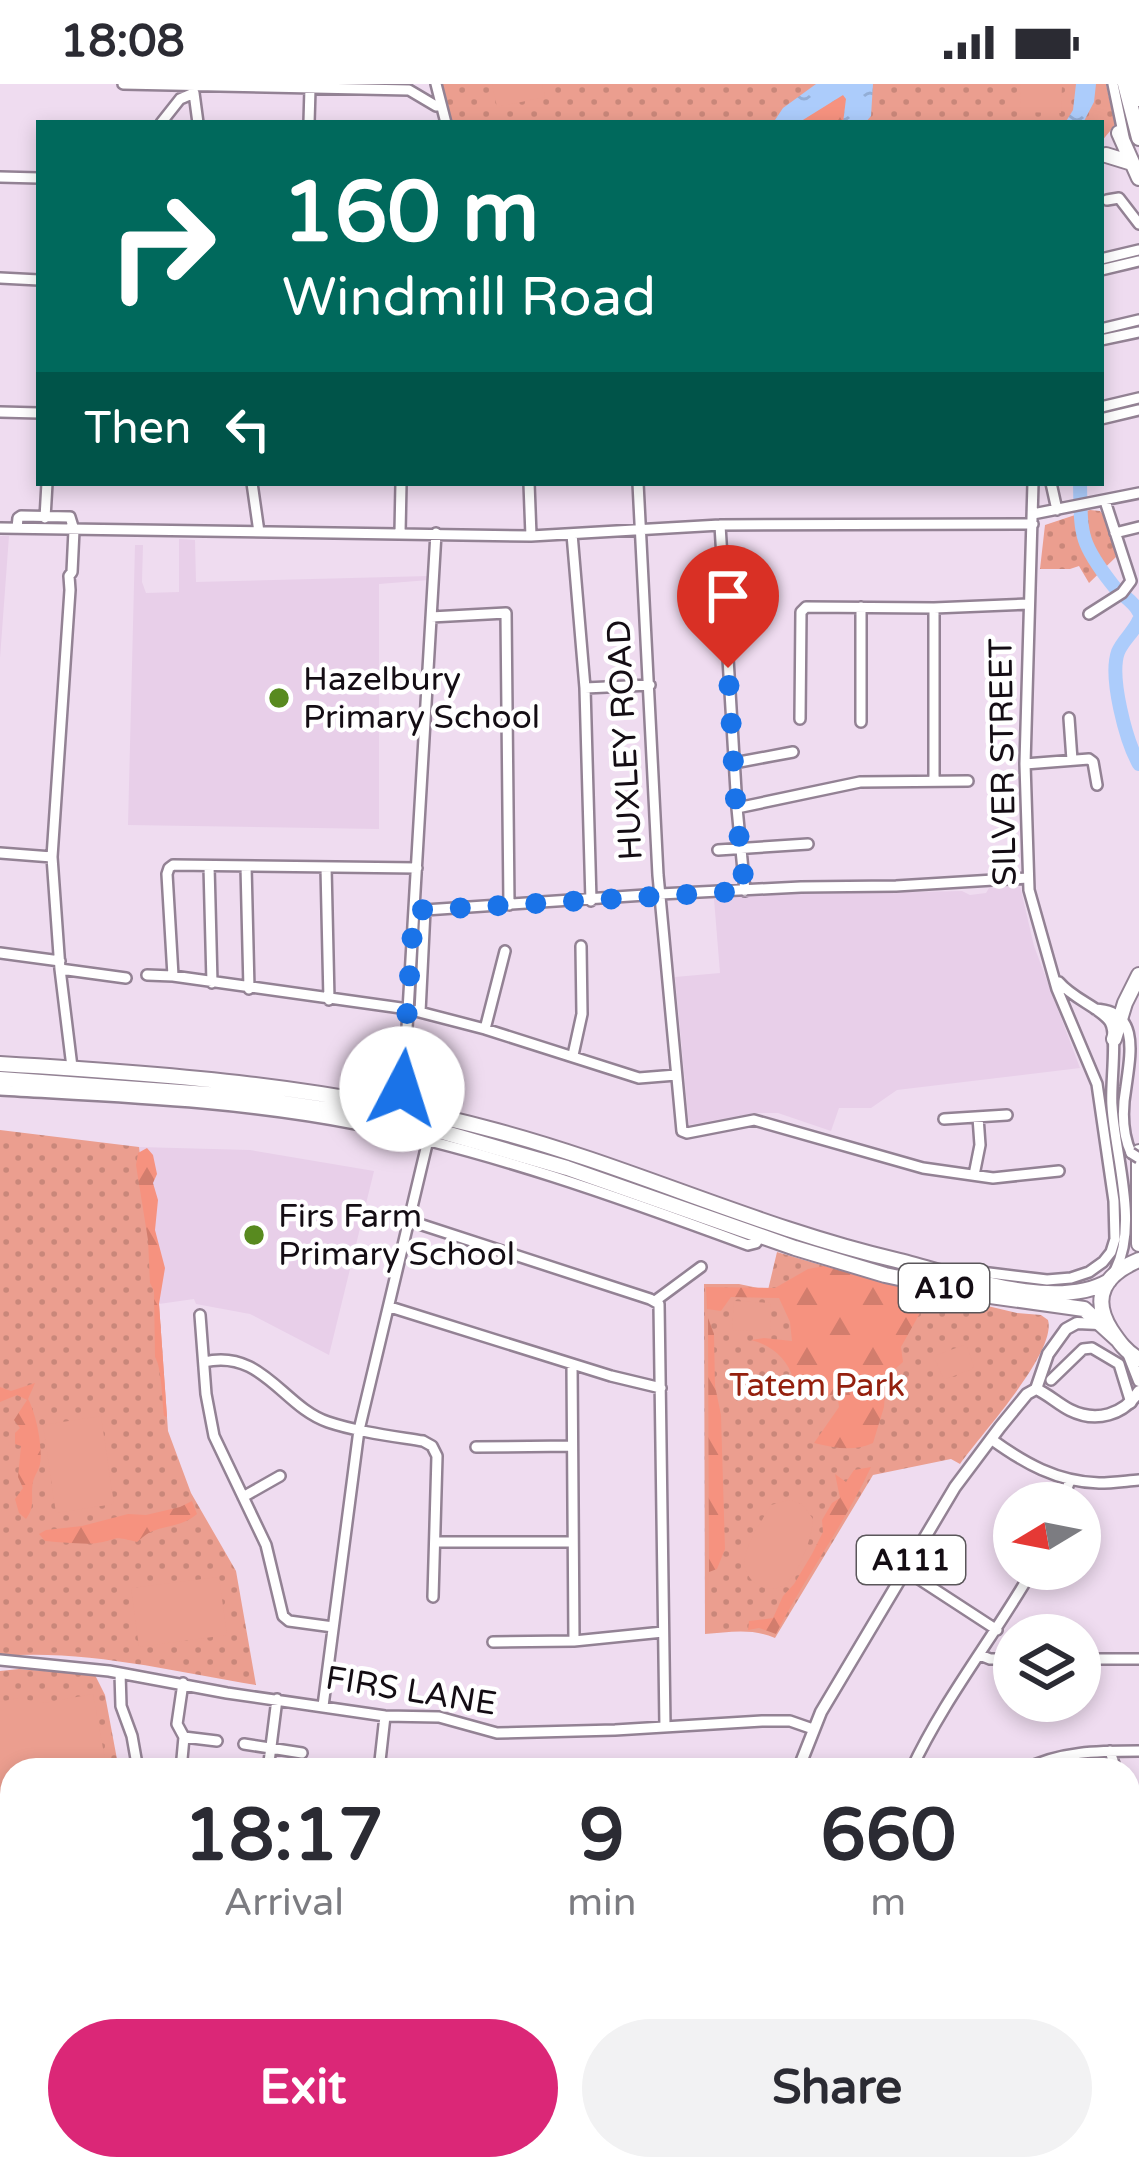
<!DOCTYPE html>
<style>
:root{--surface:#fff;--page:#f2f2f3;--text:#2b2b33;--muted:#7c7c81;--accent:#db2777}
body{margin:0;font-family:"Varela Round",sans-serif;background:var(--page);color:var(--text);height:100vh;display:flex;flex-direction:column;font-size:45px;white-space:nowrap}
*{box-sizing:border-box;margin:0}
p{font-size:39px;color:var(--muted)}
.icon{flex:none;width:66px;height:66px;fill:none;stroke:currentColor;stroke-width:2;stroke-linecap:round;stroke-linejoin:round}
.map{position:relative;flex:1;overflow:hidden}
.details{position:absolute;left:0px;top:1674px;width:1140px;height:423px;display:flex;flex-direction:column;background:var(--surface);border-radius:36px 36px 0 0;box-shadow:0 6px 18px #0003}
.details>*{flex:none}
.hud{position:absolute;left:36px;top:36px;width:1068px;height:366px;border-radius:0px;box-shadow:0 6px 18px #0003;background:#00695c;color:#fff;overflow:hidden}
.needle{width:78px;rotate:260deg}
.tools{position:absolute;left:993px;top:1398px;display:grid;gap:24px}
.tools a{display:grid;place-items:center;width:108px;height:108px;border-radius:50%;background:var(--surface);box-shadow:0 6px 18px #0003;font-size:60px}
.pin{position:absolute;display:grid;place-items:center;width:102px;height:102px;color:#fff;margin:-123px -51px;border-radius:50% 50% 50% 0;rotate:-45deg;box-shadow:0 0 12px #0007}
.pin .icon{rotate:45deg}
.me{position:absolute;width:132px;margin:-66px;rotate:5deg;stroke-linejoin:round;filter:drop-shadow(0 0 9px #0008)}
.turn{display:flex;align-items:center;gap:42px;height:252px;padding:0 48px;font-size:54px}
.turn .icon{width:156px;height:156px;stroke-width:2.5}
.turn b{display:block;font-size:84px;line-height:102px}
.then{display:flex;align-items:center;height:114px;padding:0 48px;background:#0003;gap:24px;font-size:45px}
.eta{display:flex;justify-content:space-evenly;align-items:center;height:204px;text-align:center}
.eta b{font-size:72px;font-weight:700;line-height:84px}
.button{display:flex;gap:24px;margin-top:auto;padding:24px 48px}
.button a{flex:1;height:138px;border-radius:72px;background:var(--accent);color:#fff;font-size:48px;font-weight:700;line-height:138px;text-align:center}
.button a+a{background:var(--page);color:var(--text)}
.status{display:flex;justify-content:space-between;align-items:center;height:84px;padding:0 60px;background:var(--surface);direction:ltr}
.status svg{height:33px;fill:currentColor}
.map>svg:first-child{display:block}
.built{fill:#e8cfe9}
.grass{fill:url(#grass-dots)}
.forest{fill:url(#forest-firs)}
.garden{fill:#eb9e8f}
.water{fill:url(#water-ripples)}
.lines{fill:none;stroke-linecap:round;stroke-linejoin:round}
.river{stroke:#acccfb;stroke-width:14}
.minor-casing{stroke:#938294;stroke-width:14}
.major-casing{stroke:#938294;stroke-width:15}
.highway-casing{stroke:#938294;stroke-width:18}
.minor{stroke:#fff;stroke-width:9}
.major{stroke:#fff;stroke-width:10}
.highway{stroke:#fff;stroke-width:14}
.minor-bridge-casing{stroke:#938294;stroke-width:14;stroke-linecap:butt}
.minor-bridge{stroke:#fff;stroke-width:9}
.route{stroke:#1a73e8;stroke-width:21;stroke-dasharray:0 37.8}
.poi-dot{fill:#588a1f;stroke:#fff;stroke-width:4.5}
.labels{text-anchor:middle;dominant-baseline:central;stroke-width:9;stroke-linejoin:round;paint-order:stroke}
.shield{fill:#fff;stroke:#5a565a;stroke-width:3}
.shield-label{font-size:30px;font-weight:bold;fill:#140d14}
.poi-label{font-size:33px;fill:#140d14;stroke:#fff;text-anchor:start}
.street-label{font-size:33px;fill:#140d14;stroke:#fff}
.park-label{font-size:33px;fill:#94200e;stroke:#fff}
</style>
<div class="status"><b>18:08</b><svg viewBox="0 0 49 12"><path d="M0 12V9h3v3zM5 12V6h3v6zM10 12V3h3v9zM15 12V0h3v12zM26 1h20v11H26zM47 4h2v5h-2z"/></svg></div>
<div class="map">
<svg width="1139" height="2095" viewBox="0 0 1139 2095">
<defs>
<pattern id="grass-dots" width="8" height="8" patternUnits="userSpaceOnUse" patternTransform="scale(3)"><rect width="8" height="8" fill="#eb9e8f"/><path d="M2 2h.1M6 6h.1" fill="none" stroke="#c9877a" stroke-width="1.8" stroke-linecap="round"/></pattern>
<pattern id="forest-firs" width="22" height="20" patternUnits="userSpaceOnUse" patternTransform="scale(3)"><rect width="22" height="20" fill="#f6927f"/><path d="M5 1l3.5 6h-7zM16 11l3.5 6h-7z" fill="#d27d6d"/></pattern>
<pattern id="water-ripples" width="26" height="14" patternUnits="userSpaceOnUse" patternTransform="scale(3)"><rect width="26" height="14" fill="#acccfb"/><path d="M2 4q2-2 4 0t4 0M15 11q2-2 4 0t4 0" fill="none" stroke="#93aed6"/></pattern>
</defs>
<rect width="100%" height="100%" fill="#efdcf0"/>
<path class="built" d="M0,452H9L0,574Z
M179,455L195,456L196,498L429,492V496L379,500V745L128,741L135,461H143L142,498L146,509L179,508Z
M1020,802L1034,862L1080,984L897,1006L871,1024H839L831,1047L778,1029H755L689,1041L675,893L720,889L714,815L743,811L962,807L970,811L986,809L989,804Z
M139,1063L250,1066L374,1087L329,1271L250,1230L196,1220L194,1215L159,1220Z"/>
<path class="grass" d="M442,0H1106L1115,41L1101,58V39H451Z
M1090,426L1100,427L1107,435L1116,473L1089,499L1079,482L1070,485H1040L1045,441Z
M0,1046L139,1063L159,1220L168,1347L191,1409L236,1487L256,1601C172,1587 85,1565 0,1572Z
M777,1168L841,1187L1017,1229L1041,1231L1048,1236C1057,1269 980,1351 960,1380L951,1375L873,1391L775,1554C753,1544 729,1548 705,1550L704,1200H739L768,1206Z
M19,1585L95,1591L105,1611L119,1686H12V1935L0,1933V1587Z
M662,2085H801L825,2088L826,2085H1105L1102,2095H661Z"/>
<path class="forest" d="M843,11L846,15L843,39H798Z
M147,1064L153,1071L157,1090L153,1099L158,1116L155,1146L165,1184L159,1220L167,1333L164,1332C162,1317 162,1285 155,1273L154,1207L150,1199L148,1156L136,1081L138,1069Z
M824,1182L930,1211L901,1263L903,1278L886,1293L884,1323L873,1359C853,1368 835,1364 814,1359L839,1323L837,1309L829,1312L793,1295C788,1275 771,1261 751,1256L764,1254L792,1257L790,1238L779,1214L731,1213L721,1227L707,1225L706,1203L775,1204L808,1185Z
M708,1234L714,1250L715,1302L721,1331L725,1465L717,1485L709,1488Z
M35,1299L28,1315C36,1329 43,1363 40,1380C39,1386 34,1392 33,1398C30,1413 36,1422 26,1435L19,1429L15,1415L23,1404L18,1393L21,1362L15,1360V1349L20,1344L14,1336L27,1316L17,1311L0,1318V1303L11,1307Z
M871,1383C844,1441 805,1493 776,1550L759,1544L748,1546L749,1537L773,1534L783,1512L794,1500L812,1470L823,1448L822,1436L832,1419L840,1414L835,1390L846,1398L854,1386Z
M192,1417L197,1430C183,1442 168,1441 153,1447C147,1449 142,1454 137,1458C110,1451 121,1455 97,1459C89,1461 56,1458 45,1457L39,1450L46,1446L82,1442L128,1430L146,1431L180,1423Z"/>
<path class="garden" d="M492,0H542L545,13L497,23Z
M1021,0H1062L1061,29L1020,28Z
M734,1217L771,1219L770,1247L732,1246Z
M964,1261L967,1263L974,1282L972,1285L946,1295L943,1294L935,1275L937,1271Z
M101,1332L114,1420L56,1429L43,1341Z
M789,1416L802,1420L813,1435C812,1453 801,1484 789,1497C770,1516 740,1497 745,1473C748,1455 762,1437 771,1421Z
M219,1493L227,1551L139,1563L131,1504Z
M93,1610L107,1686H12V1902L0,1904V1740L4,1739L0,1737V1618L18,1614L43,1619Z
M214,2085H399L401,2095H213Z"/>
<path class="water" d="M816,0H873L871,32L865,39H843L846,15L843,11L798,39H773L783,24Z
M1076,0H1096L1094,18L1083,39H1065L1073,26Z"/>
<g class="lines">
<path class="river" d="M1080,399C1081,450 1079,458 1112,500C1120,511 1133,516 1139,528
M1139,536C1134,548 1123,556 1118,568C1109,593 1126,657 1139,680"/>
<g class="minor-casing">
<path id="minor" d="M123,0L409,6L436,22L441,21
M436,0L446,39
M1113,0L1124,53
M194,9L198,39
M161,39L180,15L194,9
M309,39L310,4
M0,93L39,94
M1107,116L1119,114L1139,140
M1101,175L1139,166
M1101,186L1139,177
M0,194L39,196
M1101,245L1139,236
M1101,256L1139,248
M1101,323L1139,314
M0,328L39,329
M1101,335L1139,326
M252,399L259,448
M529,399L531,452
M638,399L658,791L682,1047L687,1049L754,1036L923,1084L993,1094L1059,1087
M1051,399L1057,426
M1033,430L1139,409
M45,434L47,399
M720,441L737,724L745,807
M0,444L531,452L720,441L1033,440
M17,444L18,434L21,432L70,433L74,446
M400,449L401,399
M1115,449L1139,443
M572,450L585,604L591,817
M934,524V696
M1089,530L1122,509L1131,497L1105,417
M431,533L506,529L509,821
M585,604L650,601
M1069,634L1072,676
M800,635L801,528L806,523L934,524L1029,520
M861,638V523
M734,679L793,668
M1025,680L1089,675L1093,678L1097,701
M737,724L860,698L968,697
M718,766L808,760
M0,769L52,773
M209,782L212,899
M246,782L249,905
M326,783L329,916
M414,825L425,826L660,810L801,803L896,802L1028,794
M0,869L60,877
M60,885L126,894
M147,891L173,892L408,925L485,945L639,994L676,991
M173,892L167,790L169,784L173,781L417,784
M1059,898C1073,915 1101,924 1110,938C1118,951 1110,1003 1112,1022C1115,1073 1139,1140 1115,1187
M1095,925C1139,927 1131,967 1126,1003C1122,1025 1122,1049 1131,1069
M420,928L425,826
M485,945L505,867
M573,971L582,930L581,862
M72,983L60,885L52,773L70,506L69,492L72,488L74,446
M0,1006C118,1013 238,1017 355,1040C490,1067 618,1113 748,1161L756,1159L760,1152
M395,1022L404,995L436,449
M944,1035L1007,1031
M974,1091L980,1061L978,1033
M410,1137L650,1215L659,1220L665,1643
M958,1191L981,1188L1047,1196L1071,1194L1089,1188L1103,1178L1111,1168L1115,1155L1114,1117L1097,1000L1057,905L1029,806L1025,680L1033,399
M655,1217L701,1183
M390,1223L611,1292L661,1304
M200,1231L206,1310L214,1352L266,1461L283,1532L289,1537L333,1543
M204,1278C262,1264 283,1323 328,1338C358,1348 392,1352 423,1357L432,1362L437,1372L433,1513
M572,1280L574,1557
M1051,1296L1083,1265L1092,1264L1119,1280L1131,1319
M991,1355C1024,1379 1057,1398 1099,1399C1113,1399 1126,1397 1139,1396
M476,1363L572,1362
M243,1413L280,1392
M1062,1419L1070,1396
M435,1458H572
M905,1486L997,1546
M493,1558L574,1557L663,1548
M980,1571L990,1575H1014
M1080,1575H1139
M0,1576L109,1587L227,1609L385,1632L439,1633L497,1649L615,1646L762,1637H790L813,1645
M120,1589L121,1622L132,1652L138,1686
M183,1599L177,1640L184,1653L217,1657
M323,1622L359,1346L428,1056
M244,1660L302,1669
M1110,1667L1116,1686
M181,1686L184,1653
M268,1686L277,1615
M379,1686L385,1632
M911,1686C944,1615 994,1553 1033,1485
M1023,1686C1060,1667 1098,1667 1139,1667
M1128,1726L1139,1762
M1128,1876L1139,1879
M0,1974L12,1968
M1128,1993L1139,1997
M0,2017L12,2016
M451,2085L452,2095
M177,2091L178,2085
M72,2095L74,2085
M538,2095L541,2085
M635,2095L637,2085"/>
</g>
<g class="major-casing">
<path id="major" d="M1128,1269L1139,1297
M1036,1305C1048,1310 1058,1320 1070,1326C1096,1339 1124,1331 1139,1307
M798,1686L821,1628L955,1403L1000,1343L1027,1310L1036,1305L1048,1270L1066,1245L1077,1239L1099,1240
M652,2095L653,2085"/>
</g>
<g class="highway-casing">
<path id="highway" d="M1125,0L1139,54
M1135,0L1139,15
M1119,49L1139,94
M1106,71L1132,79
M1114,955L1125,919L1139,891
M0,980C169,990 332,1002 497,1047C632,1083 759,1144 896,1176C954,1190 1054,1229 1109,1197
M0,995L236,1012L358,1030L446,1049L567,1084L795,1164L885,1191L969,1209L1084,1225L1117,1255
M1139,1068V1160
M1139,1176C1105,1190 1090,1213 1111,1246C1119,1258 1126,1268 1139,1275"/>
</g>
<use href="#minor" class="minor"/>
<use href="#major" class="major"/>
<use href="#highway" class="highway"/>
<g class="minor-bridge-casing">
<path id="minor-bridge" d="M1131,1069L1139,1074"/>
</g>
<use href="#minor-bridge" class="minor-bridge"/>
</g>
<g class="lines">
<path class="route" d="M402,1005L414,825L425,826L745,807L736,724L728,584"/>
</g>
<g class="poi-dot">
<circle cx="279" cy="614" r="12"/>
<circle cx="254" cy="1151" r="12"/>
</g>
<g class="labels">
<g class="shield">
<rect x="899" y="1180" width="90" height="48" rx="9"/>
<rect x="857" y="1452" width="108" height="48" rx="9"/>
</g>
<g class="shield-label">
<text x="944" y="1204">A10</text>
<text x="911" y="1476">A111</text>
</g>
<g class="poi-label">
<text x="303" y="595">Hazelbury<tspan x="303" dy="38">Primary School</tspan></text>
<text x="278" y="1132">Firs Farm<tspan x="278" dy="38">Primary School</tspan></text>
</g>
<g class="street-label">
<text transform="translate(625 656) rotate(-93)">HUXLEY ROAD</text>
<text transform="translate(1003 678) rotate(-91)">SILVER STREET</text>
<text transform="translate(411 1607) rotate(9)">FIRS LANE</text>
</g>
<g class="park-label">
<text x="817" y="1301">Tatem Park</text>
</g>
</g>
</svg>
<div class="tools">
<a><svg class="needle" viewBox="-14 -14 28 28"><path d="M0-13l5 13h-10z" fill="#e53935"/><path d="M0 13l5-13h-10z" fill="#7c7c81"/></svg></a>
<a><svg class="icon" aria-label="layers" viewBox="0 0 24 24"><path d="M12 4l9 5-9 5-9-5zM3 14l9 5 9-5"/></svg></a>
</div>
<div class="pin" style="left:728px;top:584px;background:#d93025"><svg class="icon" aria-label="arrive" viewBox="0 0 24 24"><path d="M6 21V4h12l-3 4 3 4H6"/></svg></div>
<svg class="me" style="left:402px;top:1005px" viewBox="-20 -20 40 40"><circle r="19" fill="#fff"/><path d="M0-13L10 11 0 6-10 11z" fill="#1a73e8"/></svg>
<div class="hud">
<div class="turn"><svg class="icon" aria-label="right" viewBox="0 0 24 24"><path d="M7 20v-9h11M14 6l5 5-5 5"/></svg><div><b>160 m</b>Windmill Road</div></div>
<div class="then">Then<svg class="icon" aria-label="left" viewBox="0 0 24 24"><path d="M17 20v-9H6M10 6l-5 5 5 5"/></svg></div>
</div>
<section class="details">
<div class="eta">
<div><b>18:17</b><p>Arrival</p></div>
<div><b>9</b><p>min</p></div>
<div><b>660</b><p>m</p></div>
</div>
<div class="button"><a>Exit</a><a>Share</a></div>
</section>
</div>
